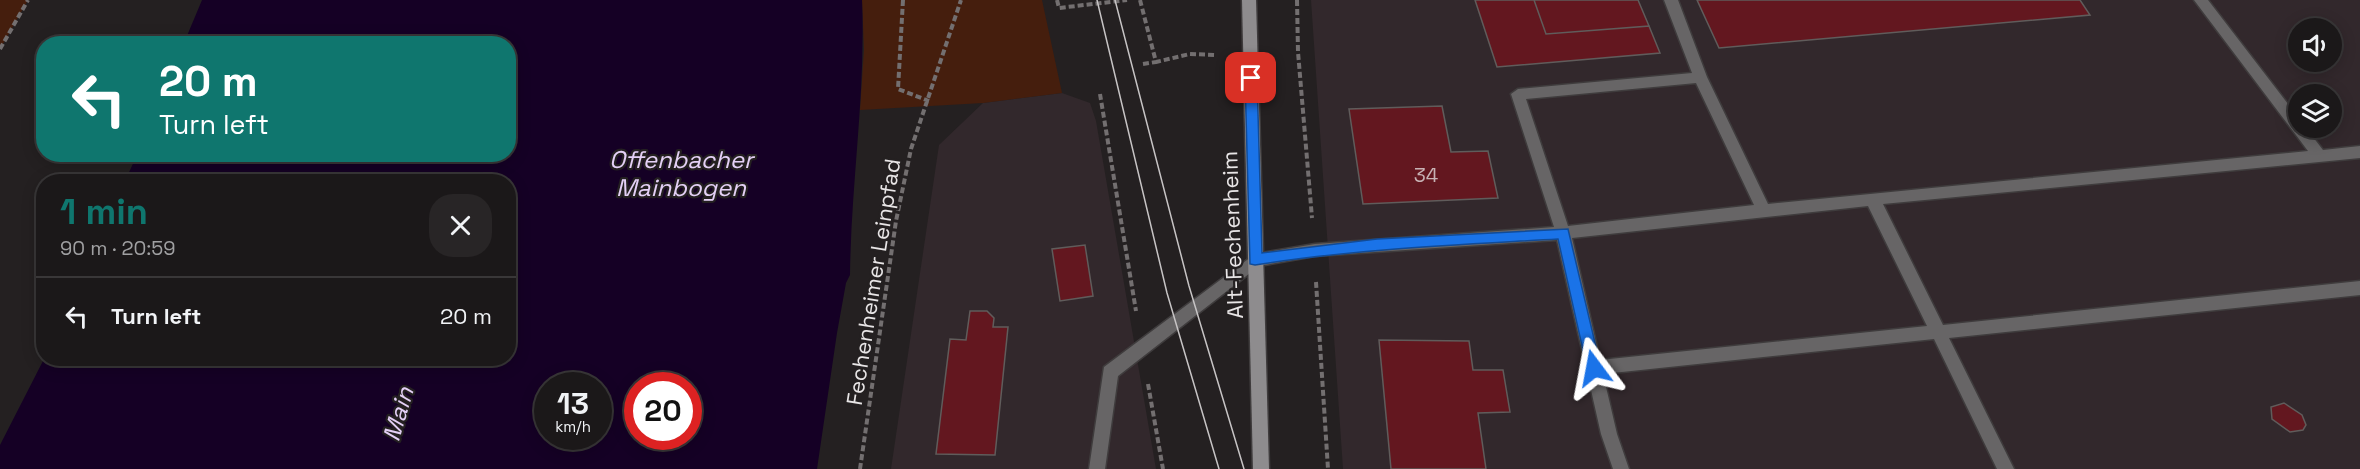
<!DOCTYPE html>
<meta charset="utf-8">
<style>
:root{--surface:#1b1819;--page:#282526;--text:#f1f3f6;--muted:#a0a0a2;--line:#393738;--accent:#0f766e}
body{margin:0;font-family:"Space Grotesk",sans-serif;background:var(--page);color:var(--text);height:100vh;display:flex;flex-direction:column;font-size:22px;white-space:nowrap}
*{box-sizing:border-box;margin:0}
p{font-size:20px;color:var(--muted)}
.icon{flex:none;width:33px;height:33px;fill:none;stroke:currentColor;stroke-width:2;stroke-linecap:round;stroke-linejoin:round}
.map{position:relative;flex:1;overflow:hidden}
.side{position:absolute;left:36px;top:174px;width:480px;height:192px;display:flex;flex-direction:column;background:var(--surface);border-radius:24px;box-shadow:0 3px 15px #0003,0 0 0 2px var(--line)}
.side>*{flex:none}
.hud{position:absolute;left:36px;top:36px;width:480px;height:126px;border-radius:24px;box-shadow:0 3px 15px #0003,0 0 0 2px var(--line);background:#0f766e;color:#fff;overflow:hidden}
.controls{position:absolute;left:2288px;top:18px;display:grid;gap:12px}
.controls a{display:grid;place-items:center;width:54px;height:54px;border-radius:50%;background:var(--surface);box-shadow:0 3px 15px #0003,0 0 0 2px var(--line);font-size:30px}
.speed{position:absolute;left:534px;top:372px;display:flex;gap:12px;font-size:30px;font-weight:700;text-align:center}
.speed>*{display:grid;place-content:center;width:78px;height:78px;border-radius:50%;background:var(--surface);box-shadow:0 3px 15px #0003,0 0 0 2px var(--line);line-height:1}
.speed small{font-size:15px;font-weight:400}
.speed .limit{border:9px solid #d22;background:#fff;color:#111}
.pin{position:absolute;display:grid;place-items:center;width:51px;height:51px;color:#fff;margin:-26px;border-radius:12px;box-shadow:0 3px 9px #0006}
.me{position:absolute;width:66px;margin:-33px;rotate:347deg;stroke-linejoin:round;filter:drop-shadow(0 0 4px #0008)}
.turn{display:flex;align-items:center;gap:21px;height:126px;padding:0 24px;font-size:27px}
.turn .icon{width:78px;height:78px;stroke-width:2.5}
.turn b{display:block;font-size:42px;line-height:51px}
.round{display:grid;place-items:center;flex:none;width:63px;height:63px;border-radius:24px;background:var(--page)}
.summary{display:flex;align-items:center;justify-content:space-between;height:102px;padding:0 24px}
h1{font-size:36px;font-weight:700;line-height:45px;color:var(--accent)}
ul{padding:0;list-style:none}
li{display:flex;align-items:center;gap:18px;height:78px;padding:0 24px;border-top:2px solid var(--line)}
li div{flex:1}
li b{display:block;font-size:22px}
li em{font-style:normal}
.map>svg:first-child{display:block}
.built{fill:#32282c;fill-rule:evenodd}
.green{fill:#451e0d}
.water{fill:#150025;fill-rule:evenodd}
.building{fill:#63171f;stroke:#605c5b;stroke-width:1.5}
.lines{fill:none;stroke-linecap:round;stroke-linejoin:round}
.lane-casing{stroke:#3f3c3d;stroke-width:3}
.secondary-casing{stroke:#3f3c3d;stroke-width:3}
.path{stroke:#736f70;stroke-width:4;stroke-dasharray:6 3;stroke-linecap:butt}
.lane{fill:#676566;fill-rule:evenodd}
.secondary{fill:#8e8c8e;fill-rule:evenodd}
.tram{stroke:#c7c4c5;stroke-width:1.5}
.route{fill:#1a73e8;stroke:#114b97;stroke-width:1.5}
.labels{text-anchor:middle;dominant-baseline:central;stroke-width:4.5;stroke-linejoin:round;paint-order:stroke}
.number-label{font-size:20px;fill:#c7b2b4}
.street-label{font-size:22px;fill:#e8e5e6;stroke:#242021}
.water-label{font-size:24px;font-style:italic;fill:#e4d0f6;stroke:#242021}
</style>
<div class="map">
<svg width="2360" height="469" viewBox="0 0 2360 469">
<rect width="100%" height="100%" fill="#242021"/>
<path class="built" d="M1311,0H2360V469H1343ZM2298,28H2331V62H2298ZM2298,94H2331V128H2298Z
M1062,93L1090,103L1096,121L1156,469H891L939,145L983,103Z"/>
<path class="green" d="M0,0H28L0,49Z
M862,0H1042L1062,93L983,103L860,110L864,50Z"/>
<path class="water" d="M202,0H862C866,92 851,183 850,275L846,283L837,333L817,469H0V445L44,359L508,358V182L125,181L137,155L508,154V44L184,43ZM548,386H598V436H548ZM638,386H688V436H638Z"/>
<path class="building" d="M1475,0H1534L1546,34L1649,26L1660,53L1497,67Z
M1534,0H1638L1649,26L1546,34Z
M1697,0H2080L2090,15L1719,48Z
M1442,106L1451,152L1488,151L1498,198L1363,204L1349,109Z
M1085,245L1093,296L1060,301L1052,249Z
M970,311H987L994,318L993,327H1008L995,455L936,454L950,339L966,340Z
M1379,340L1469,341L1473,370H1503L1510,412L1478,413L1486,469H1391Z
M2284,403L2302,415L2306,425L2303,430L2290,432L2272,419L2271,407Z"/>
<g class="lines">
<g class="lane-casing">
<path id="lane" d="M1664,0H1678L1707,77L1768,204L2308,151L2194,0H2208L2298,117V128H2306L2323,150L2360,146V158L1883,204L1943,325L2360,281V295L1949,338L2014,469H1997L1934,339L1603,374L1617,434L1629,469H1613L1601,434L1557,240L1315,256L1259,266L1118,376L1105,469H1089L1104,367L1255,254L1315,244L1554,227L1511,94L1518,89L1692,73ZM1696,83L1754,205L1568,226L1526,99ZM1868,206L1927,326L1600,360L1572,238Z"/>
</g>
<g class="secondary-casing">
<path id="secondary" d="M1242,0H1256L1269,469H1253Z"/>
</g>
<path class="path" d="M903,0L898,89L929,101
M1057,0L1059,8L1127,0
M1140,0L1156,62L1190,54L1217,55
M1297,0L1298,52L1312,218
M0,49L28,0
M1143,64L1156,62
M1100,94L1136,311
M1316,282L1328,469
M1148,384L1163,469
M860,469L896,221L911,149L961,0"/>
<use href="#lane" class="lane"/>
<use href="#secondary" class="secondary"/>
<path class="tram" d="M1097,0L1167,293L1219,469
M1115,0L1189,286L1244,469"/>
</g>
<path class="route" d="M1251,73L1257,78L1262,253L1377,239L1568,229L1601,368L1599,372L1594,374L1587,368L1558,239C1457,245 1355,249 1255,265L1250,264L1245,78Z"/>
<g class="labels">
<g class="number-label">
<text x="1426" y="175">34</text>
</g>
<g class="street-label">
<text transform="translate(1232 235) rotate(-92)">Alt-Fechenheim</text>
<text transform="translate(873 282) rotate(-81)">Fechenheimer Leinpfad</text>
</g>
<g class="water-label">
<text x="681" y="159">Offenbacher<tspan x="681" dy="28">Mainbogen</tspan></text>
<text transform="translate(398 414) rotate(-74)">Main</text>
</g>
</g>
</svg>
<div class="controls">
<a><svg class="icon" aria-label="sound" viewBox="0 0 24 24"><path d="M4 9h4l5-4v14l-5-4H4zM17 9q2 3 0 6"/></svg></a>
<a><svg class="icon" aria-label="layers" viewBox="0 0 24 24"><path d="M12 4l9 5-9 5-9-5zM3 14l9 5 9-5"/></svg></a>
</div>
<div class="speed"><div>13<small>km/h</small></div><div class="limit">20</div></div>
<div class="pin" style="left:1251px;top:78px;background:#d93025"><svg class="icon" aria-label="arrive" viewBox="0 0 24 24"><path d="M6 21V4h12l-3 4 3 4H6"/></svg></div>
<svg class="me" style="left:1594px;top:368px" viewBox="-20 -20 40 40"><path d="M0-17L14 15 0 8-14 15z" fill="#1a73e8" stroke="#fff" stroke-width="4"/></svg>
<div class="hud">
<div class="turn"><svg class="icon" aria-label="left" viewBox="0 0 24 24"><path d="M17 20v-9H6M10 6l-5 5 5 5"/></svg><div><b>20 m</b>Turn left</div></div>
</div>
<section class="side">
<div class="summary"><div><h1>1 min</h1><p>90 m · 20:59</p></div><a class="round"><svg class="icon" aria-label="close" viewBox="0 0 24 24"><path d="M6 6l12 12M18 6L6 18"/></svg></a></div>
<ul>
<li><svg class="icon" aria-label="left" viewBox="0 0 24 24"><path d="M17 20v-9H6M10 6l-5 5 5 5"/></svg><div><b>Turn left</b></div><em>20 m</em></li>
</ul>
</section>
</div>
